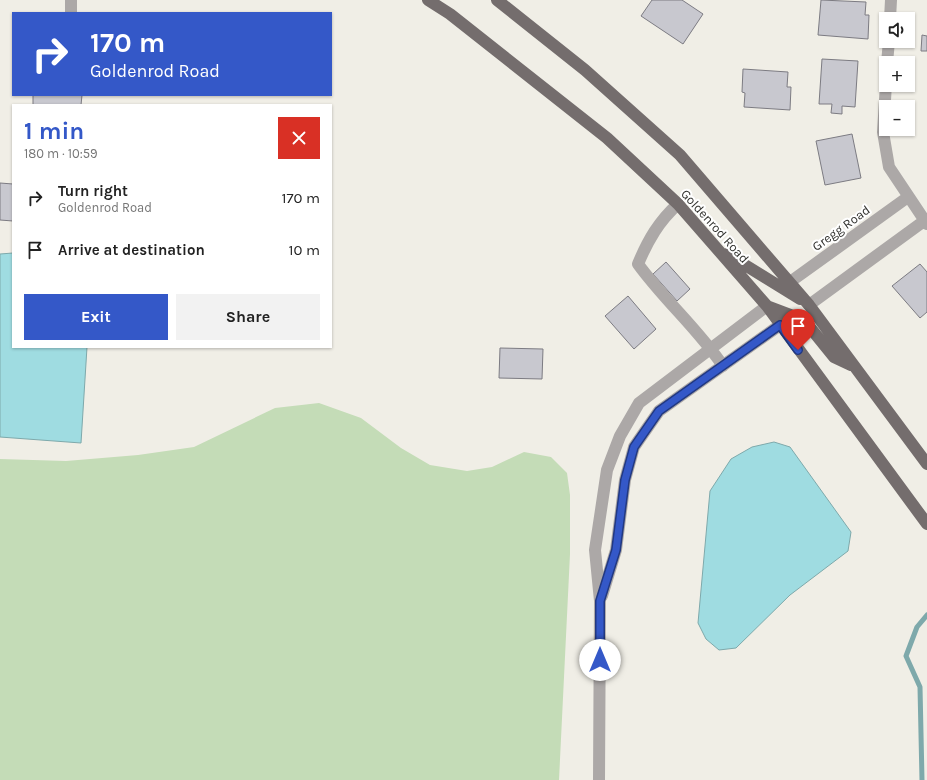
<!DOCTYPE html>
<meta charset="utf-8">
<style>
:root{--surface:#fff;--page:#f2f2f2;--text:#222;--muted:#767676;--accent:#3458c8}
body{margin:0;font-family:Karla,sans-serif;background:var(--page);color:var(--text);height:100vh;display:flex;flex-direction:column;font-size:15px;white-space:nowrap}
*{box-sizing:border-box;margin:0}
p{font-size:13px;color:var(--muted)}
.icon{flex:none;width:22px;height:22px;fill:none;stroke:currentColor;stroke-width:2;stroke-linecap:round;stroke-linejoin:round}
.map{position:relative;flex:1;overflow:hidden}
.details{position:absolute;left:12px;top:104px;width:320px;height:244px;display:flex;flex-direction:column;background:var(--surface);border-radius:0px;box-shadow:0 1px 3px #0004}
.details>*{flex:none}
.top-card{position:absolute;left:12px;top:12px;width:320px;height:84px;border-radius:0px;box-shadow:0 1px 3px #0004;background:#3458c8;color:#fff;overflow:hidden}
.buttons{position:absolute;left:879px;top:12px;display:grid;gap:8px}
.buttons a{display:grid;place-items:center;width:36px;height:36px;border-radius:0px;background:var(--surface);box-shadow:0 1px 3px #0004;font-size:20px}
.pin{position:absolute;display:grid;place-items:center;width:34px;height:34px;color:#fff;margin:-41px -17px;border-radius:50% 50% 50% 0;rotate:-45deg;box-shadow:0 0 4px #0007}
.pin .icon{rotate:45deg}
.me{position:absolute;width:44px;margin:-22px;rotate:0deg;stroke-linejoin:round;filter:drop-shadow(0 0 3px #0008)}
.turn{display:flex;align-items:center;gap:14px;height:84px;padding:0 12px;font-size:18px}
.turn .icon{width:52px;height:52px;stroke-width:2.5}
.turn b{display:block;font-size:28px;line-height:34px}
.round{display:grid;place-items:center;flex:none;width:42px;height:42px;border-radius:0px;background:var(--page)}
.overview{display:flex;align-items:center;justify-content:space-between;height:68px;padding:0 12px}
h1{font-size:24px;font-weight:700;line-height:30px;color:var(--accent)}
.action{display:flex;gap:8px;margin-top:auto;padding:8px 12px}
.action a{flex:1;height:46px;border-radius:0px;background:var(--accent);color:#fff;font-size:16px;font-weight:700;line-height:46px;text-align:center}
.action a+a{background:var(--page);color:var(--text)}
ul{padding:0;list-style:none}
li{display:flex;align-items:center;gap:12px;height:52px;padding:0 12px}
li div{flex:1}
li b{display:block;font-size:15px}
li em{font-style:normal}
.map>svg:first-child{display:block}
.green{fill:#c4dcb7}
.water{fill:#9fdce1;stroke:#7ea9ab}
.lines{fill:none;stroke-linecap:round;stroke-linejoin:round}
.stream{stroke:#7ea9ab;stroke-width:5}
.building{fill:#c8c8cf;stroke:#7c7b82}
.minor{stroke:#aca8a7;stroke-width:12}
.major{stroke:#746d6d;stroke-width:12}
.route-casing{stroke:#223982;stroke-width:10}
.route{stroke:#3458c8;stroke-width:7}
.labels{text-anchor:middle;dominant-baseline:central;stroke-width:4;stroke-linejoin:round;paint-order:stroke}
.street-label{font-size:13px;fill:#31312e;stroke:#fff}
</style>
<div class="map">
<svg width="927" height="780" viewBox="0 0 927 780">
<rect width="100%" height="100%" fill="#f0eee6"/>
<path class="green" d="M319,403L361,418L401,448L430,465L467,471L492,467L524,452L551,457L567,473L570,495V554L559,780H0V459L66,461L138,455L194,447L275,408Z"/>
<path class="water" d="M13,253V347H87L81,443L0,437V254Z
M774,442L790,447L851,532L848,551L790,595L736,648L719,650L706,639L698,623L710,491L731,459L752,447Z"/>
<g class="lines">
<path class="stream" d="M922,780L920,687L906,656L917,627L927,615"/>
</g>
<path class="building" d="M652,0H682L703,14L683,44L641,16Z
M821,0L866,2L865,15H869L868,39L818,35Z
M922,35L927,36V51H921Z
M822,59L858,61L855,107L842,106V114L831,113L832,104H819Z
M743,69L788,72L787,87H791L790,110L744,107L745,93L742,92Z
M33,95H82L81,105H33Z
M852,134L861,178L825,185L816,141Z
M0,183L13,184V221L0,220Z
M666,262L690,289L677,301L653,274Z
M920,264L927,272V312L920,318L892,286Z
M628,296L656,329L634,349L605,316Z
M500,348L543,349L542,379L499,378Z"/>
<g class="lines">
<path class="minor" d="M71,13V0
M890,19L891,0
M887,63L889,41
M886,84L883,132L889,167L927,224
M678,204C659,221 648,240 638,264C664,300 698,329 723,366
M790,282L908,197
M809,305L924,221
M602,596L616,550L625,480L634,447L659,411L780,325
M599,780L600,601L595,550L607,470L620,436L639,403L767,306"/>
<path class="major" d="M428,0L450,14L607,138L678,204L767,306L927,524
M497,0L585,70L680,155L809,305L927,464
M727,254L800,299
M767,306L804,320L834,357L851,365"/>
</g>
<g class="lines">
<g class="route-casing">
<path id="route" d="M600,660V601L616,550L625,480L634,447L659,411L780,325L798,350"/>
</g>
<use href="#route" class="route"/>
</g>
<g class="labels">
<g class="street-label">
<text transform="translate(715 226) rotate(48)">Goldenrod Road</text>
<text transform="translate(841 228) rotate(-36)">Gregg Road</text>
</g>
</g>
</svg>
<div class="buttons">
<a><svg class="icon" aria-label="sound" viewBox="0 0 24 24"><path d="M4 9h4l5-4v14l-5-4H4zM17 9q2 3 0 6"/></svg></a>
<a>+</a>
<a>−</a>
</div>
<div class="pin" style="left:798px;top:350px;background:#d93025"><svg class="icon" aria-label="arrive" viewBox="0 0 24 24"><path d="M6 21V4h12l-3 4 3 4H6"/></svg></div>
<svg class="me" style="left:600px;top:660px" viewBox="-20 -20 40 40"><circle r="19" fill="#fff"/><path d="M0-13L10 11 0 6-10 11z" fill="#3458c8"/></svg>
<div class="top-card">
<div class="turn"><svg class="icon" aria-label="right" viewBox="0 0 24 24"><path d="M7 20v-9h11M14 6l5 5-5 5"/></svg><div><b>170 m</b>Goldenrod Road</div></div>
</div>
<section class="details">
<div class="overview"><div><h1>1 min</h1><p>180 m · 10:59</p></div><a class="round" style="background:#d93025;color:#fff"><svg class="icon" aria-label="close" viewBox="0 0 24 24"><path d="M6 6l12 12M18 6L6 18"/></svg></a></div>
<ul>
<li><svg class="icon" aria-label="right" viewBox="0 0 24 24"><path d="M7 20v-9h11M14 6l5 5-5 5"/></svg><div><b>Turn right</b><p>Goldenrod Road</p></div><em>170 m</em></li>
<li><svg class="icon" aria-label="arrive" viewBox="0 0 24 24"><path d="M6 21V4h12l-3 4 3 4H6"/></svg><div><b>Arrive at destination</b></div><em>10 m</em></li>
</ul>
<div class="action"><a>Exit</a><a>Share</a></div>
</section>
</div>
